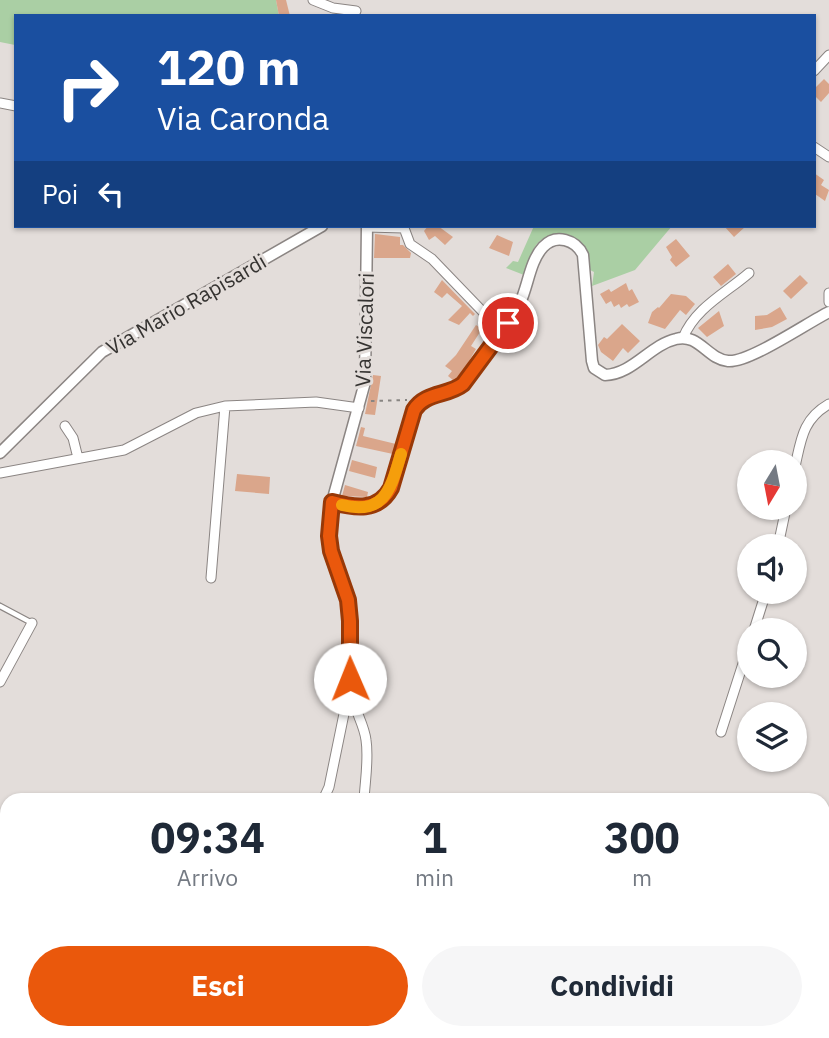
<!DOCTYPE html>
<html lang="it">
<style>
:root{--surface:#fff;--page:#f6f6f7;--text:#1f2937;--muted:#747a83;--accent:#ea580c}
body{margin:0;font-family:"IBM Plex Sans",sans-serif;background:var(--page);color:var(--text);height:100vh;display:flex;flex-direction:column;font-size:26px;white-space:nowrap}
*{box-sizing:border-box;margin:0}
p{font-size:23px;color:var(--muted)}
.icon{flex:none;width:38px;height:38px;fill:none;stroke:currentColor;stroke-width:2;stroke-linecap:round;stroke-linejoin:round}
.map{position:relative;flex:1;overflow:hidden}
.panel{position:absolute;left:0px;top:793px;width:830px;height:247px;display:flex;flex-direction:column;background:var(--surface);border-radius:21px 21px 0 0;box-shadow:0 2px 5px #0004}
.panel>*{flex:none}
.guide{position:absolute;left:14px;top:14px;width:802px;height:214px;border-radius:0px;box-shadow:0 2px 5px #0004;background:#1a4fa0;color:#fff;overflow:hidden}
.needle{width:46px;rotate:190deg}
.buttons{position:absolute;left:737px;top:450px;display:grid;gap:14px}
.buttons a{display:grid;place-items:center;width:70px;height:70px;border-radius:50%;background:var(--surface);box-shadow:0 2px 5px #0004;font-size:35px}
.pin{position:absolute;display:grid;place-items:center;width:60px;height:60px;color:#fff;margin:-30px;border:4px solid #fff;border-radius:50%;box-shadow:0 2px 7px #0007}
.me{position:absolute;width:77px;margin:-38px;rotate:359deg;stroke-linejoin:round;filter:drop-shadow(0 0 5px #0008)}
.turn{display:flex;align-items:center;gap:24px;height:147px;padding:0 28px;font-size:32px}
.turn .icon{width:91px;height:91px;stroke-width:2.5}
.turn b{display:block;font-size:49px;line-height:60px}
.then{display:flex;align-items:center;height:66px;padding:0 28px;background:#0003;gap:14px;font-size:26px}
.eta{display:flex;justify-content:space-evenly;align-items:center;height:119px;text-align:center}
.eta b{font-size:42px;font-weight:700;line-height:49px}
.action{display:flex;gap:14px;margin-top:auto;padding:14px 28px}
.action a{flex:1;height:80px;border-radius:42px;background:var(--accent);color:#fff;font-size:28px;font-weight:700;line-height:80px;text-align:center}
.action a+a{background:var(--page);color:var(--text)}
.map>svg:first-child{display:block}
.green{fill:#aacfa4}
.building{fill:#daa68b}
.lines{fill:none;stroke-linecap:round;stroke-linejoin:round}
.service-casing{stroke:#8b8583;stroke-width:7}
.pedestrian-casing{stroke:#8b8583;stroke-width:10}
.minor-casing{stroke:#8b8583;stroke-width:11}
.tertiary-casing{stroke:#8b8583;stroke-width:13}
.path{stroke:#888582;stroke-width:2;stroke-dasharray:3.5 5;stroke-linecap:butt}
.service{stroke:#fff;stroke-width:4.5}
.pedestrian{stroke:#fff;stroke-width:7}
.minor{stroke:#fff;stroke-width:9}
.tertiary{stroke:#fff;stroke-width:10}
.route-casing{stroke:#983908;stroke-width:18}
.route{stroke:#ea580c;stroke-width:12}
.slow{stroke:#f59e0b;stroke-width:12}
.labels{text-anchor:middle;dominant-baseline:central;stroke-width:6;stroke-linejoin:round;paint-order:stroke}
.street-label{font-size:21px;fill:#353331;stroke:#e3ddda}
</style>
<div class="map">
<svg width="829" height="1038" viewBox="0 0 829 1038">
<rect width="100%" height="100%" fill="#e3ddda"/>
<path class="green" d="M0,0H276L279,16H16V48L15,45L0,42Z
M534,226H672L635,270L592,286L594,272L590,270C588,249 579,233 557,235C549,235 542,238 537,244C530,252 528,265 524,275L506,268L513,261L518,262Z"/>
<path class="building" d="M276,0H286L290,16H279Z
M824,79L829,84V93L821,102L814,95V89Z
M814,173L824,180L821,185L829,190L825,201L815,194L814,195Z
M428,226H438L453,237L445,245L435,236L429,240L424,231Z
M724,226H746L734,237Z
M375,234L400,237V245H403L411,253L410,258H374Z
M497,235L513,242L509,256L489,248Z
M676,239L690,256L676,267L670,260L672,257L666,247Z
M728,264L736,274L721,286L713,277Z
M800,275L808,283L791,299L783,291Z
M442,280L475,314L473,316L470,313L459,325L448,320L462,306L447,293L442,298L434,292Z
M626,283L629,291L632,289L639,302L629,307L627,304L621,308L619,304L614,307L611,301L606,304L600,294L609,289L611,292Z
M671,294L686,296L695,304L686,315L680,310L665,329L648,323L652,312L658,307L659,308Z
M780,307L787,319L772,327L755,330V316L767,315Z
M719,311L724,326L707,337L698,328Z
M622,324L640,341L628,353L623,348L613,361L601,352L598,345L604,337L607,339Z
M476,325L482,329L471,346L476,349L465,368L454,381L448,376L452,371L445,366L456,355Z
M373,375L381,376L375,415L365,414Z
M361,427L365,428L363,436L396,444L393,454L356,446Z
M352,460L377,467L375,478L349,471Z
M237,474L270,477L269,494L235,491Z
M345,485L368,492L367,497L342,496Z"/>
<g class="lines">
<g class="service-casing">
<path id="service" d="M0,606L32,623
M0,934H7
M34,1038L35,1032
M188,1038L189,1032"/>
</g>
<g class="pedestrian-casing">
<path id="pedestrian" d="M433,1032L446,1038"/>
</g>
<g class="minor-casing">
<path id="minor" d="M313,0L333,8L356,11
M814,71L829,55
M0,103L16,106
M814,147L829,157
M367,227L404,228L410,244L432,259L485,314
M829,293V302
M683,338C695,308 726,293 749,273
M65,426L73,438L78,458
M794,471C801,442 801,420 829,404
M0,473L124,450L196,413L225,406L316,402L359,408
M332,502C323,548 341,562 348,602C353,630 348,660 351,689C353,709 364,723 366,740C369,759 365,781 364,800
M778,546L786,508
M211,578L225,406
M754,630L766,592
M0,682L32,623
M721,732L749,645
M323,800L329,787L346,704L351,695
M0,849L7,845
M822,897L829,888
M0,1011H7
M411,1038L413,1032
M700,1038L704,1032"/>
</g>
<g class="tertiary-casing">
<path id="tertiary" d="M367,226L365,382L332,502C355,508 377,511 391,488L414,409C425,393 448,396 463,384C483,358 505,332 520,303C528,286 530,261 543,247C556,233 576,240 583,255L592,361L594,368L605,375C633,374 650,345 676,339C699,333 707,359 728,361C749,363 807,323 829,312
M0,453L102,352L322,226"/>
</g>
<path class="path" d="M371,401L407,400"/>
<use href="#service" class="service"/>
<use href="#pedestrian" class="pedestrian"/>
<use href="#minor" class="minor"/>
<use href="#tertiary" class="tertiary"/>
</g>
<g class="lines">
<g class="route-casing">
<path id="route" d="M350,679V621L348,600L331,551L329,536L332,502C355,508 378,512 391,488L414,410C425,392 448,396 463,384L508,323"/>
</g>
<use href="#route" class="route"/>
<path class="slow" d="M342,505C386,516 391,487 401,454"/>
</g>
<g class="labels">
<g class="street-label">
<text transform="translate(186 304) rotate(-30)">Via Mario Rapisardi</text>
<text transform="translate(364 330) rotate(-88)">Via Viscalori</text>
</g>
</g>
</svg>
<div class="buttons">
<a><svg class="needle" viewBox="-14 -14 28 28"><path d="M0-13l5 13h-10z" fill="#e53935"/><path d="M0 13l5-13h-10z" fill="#747a83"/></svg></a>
<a><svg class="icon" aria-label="sound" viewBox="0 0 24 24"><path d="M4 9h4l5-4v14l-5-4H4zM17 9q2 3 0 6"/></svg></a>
<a><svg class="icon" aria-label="search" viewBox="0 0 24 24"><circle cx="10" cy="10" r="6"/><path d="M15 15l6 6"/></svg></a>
<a><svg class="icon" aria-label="layers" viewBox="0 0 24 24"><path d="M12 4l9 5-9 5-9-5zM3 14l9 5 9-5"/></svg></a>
</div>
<div class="pin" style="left:508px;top:323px;background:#d93025"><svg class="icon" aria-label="arrive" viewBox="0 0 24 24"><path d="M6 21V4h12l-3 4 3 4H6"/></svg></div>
<svg class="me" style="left:350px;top:679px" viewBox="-20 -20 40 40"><circle r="19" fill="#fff"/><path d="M0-13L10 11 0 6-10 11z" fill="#ea580c"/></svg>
<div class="guide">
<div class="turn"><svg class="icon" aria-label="right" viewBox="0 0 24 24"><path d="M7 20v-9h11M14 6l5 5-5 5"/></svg><div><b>120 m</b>Via Caronda</div></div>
<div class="then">Poi<svg class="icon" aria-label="left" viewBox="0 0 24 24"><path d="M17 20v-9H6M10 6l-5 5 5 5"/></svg></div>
</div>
<section class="panel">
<div class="eta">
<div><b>09:34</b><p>Arrivo</p></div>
<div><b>1</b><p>min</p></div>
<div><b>300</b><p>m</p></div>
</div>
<div class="action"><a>Esci</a><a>Condividi</a></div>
</section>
</div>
